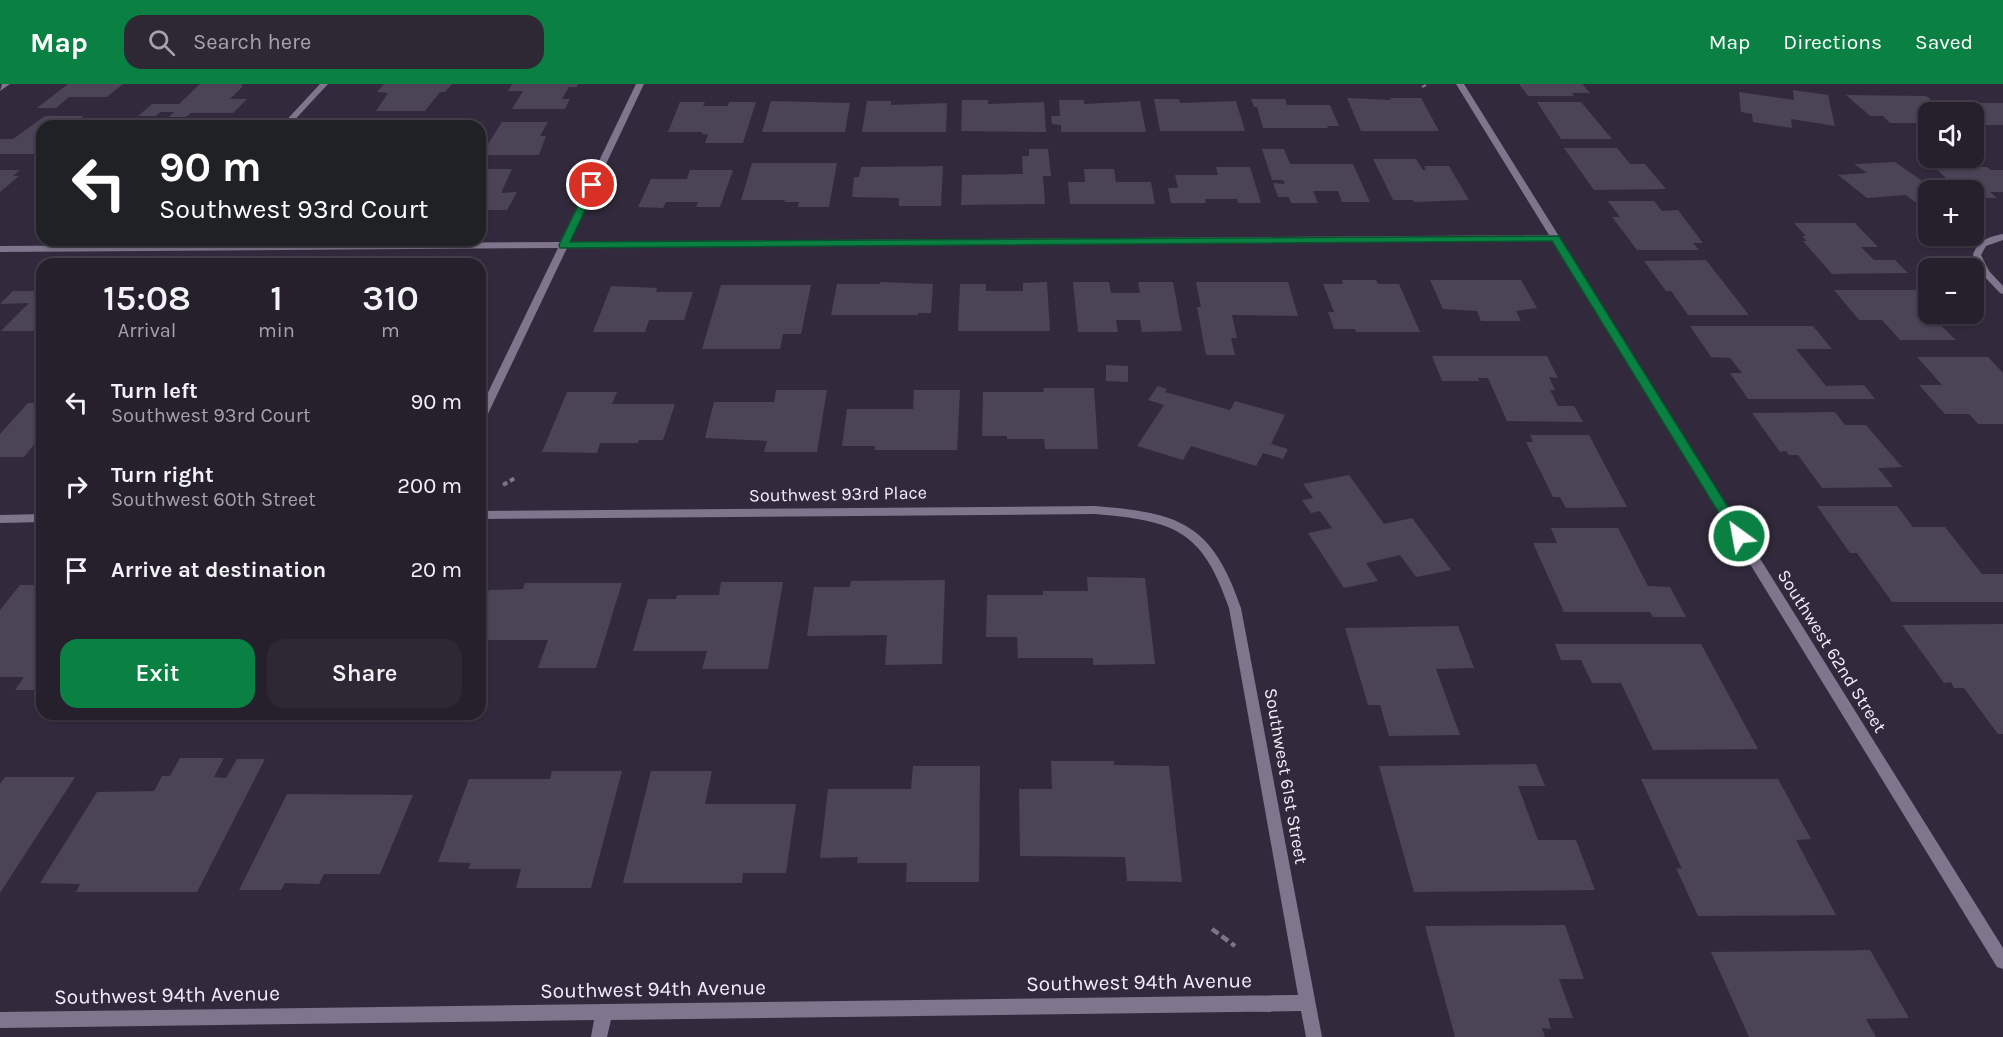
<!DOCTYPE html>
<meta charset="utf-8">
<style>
:root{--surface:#26202d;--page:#2e2835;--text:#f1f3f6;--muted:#a4a3aa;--line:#423e49;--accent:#0b8043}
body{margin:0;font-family:Karla,sans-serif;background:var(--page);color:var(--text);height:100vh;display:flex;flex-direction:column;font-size:22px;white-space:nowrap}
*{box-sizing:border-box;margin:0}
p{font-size:20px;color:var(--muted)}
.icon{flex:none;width:33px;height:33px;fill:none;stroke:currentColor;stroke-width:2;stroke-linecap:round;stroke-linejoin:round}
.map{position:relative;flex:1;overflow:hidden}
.drawer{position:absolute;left:36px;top:174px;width:450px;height:462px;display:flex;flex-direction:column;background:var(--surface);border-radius:18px;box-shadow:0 2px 4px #0004,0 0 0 2px var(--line)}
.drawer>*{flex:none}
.top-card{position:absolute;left:36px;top:36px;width:450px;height:126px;border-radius:18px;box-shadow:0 2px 4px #0004,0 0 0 2px var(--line);background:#202124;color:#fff;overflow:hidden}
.buttons{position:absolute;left:1918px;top:18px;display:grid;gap:12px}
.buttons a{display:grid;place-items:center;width:66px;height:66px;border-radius:12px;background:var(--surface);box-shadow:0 2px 4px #0004,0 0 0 2px var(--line);font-size:30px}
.pin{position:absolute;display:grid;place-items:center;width:51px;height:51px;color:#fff;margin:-26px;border:3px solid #fff;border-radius:50%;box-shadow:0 2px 6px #0007}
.me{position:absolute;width:66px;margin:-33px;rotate:328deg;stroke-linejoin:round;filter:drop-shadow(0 0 4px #0008)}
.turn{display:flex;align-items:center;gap:21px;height:126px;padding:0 24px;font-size:27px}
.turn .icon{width:78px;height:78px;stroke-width:2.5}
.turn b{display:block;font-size:42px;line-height:51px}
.eta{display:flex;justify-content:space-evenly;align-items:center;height:102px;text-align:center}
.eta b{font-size:36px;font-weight:600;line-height:42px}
.primary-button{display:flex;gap:12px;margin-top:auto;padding:12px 24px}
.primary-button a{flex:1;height:69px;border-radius:18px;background:var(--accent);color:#fff;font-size:24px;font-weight:600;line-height:69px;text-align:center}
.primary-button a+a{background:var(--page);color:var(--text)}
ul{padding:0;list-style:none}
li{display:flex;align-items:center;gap:18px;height:84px;padding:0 24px}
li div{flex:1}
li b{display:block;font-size:22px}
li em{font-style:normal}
header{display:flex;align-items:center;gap:36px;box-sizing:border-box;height:84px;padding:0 30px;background:var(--accent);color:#fff}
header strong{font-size:28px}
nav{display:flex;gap:33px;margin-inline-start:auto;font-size:21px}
.search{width:420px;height:54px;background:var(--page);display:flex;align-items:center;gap:15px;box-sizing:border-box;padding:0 21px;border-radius:18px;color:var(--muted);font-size:22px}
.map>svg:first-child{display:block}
.building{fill:#4b4356}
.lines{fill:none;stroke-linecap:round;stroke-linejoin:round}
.path-far2{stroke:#7c7585;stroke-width:2;stroke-dasharray:4.5 2;stroke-linecap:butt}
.path-far1{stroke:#7c7585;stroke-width:4;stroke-dasharray:5 3;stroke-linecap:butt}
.path{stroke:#7c7585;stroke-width:4.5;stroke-dasharray:8 4;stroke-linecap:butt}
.minor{fill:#7f758c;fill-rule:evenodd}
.route{fill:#0b8043;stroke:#07532c;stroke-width:1.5}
.labels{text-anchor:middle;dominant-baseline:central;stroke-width:6;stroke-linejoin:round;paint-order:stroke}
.street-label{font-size:18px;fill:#f2edf9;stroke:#322a3c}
.near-street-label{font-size:21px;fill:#f2edf9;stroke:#322a3c}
</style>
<header>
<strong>Map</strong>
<div class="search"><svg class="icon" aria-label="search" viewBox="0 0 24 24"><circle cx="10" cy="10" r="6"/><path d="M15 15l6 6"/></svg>Search here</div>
<nav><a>Map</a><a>Directions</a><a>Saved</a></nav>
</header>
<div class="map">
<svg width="2003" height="953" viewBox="0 0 2003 953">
<rect width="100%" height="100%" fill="#322a3c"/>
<path class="building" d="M68,0H123L107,13H69L56,24H37Z
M200,0H242L241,2H243L230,15H247L233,29H191L186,33H169L174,28H160L156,32H138L152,20H179Z
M384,0H452L445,8H440L425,27H376L388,9L377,8Z
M512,0H578L577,3H569L562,15H570L565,25H512L523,7H508Z
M1519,0H1582L1590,9H1572L1574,12H1528Z
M1793,6L1828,11L1835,42L1791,35L1792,44L1753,38L1752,30L1741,28L1739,8L1794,16Z
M1846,11L1926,12L1947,28H1929V39H1890L1883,32H1870Z
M1347,14L1391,16L1390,14H1421L1439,47H1361Z
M1154,15H1179L1180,19L1236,17L1245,47H1160Z
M1251,15H1285L1287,21H1330L1339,42H1327L1328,44H1263L1257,23H1254Z
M962,16H988V20L1044,18L1046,48L961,47Z
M1059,16H1084V20L1140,17L1146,48H1061V41L1052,40L1051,32H1060Z
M771,17L850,19L845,48H762Z
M867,17H891V21L947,19L946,48H862Z
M680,18H705L703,22H728L729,18H756L743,59H705L708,50H702V48H668Z
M1537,18H1581L1612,55H1561Z
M1955,19H2003V41H1983L1974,34V28H1967Z
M45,32H84L81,34H86L77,42H42V70H0V55H13Z
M401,36L396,42H355L359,37Z
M156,37L202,38L225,37L220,42H151Z
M502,38H548L540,52H546L539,71H480V60H488Z
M1564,64H1617L1630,80H1645L1666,105L1594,106Z
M1029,65H1048L1051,92H1043L1045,120L961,121L962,91L1023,90L1022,72H1029Z
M1262,65H1284L1290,80H1353L1370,118H1342L1338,107H1313L1318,119H1291L1289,113H1278L1273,99L1285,100L1283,96H1272Z
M1373,75H1416L1423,86H1426L1424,82H1449L1469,116L1414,118L1413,116H1393Z
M1927,77H1951L1958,83H1987L1991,86H2003V108H1990L1997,114H1974V106H1960Z
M1895,78L1935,106H1929V117L1915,118L1906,111L1867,114L1838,91L1867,89L1854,80Z
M752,79H837L829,123H798L799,118H784L785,116H741Z
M943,82L941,122H899V114L852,113L854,93H859L861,83Z
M1216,83H1250L1261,119H1238L1237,115H1205L1206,119H1171L1168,104H1178L1175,91H1218Z
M480,85H512L501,109L517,108L507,126H480Z
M1084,85H1114L1116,98H1151L1155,120H1070L1068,98H1085Z
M0,86H20L13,92H19L0,108Z
M690,86H733L720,123H696L698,118H666L663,124L638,123L651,95H687Z
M1608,117H1654L1662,127L1678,126L1703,159H1693L1699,166H1637L1612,133H1620Z
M1794,139H1855L1878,163H1861L1874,176H1895L1908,189L1832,190L1803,157H1807L1802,152H1806Z
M1706,176L1749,231H1688L1671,207H1666L1644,177Z
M1342,196H1376L1378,200H1399L1420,248H1356L1355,245H1334L1328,228H1334L1323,200H1343Z
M1430,196H1521L1537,224L1516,227L1521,237H1481L1477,227L1443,225Z
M880,198L933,200L931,229H918V231H831L837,200H880Z
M1047,198L1050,247H958L960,200H986V207H1023V199Z
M1073,198H1109L1111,209H1140L1138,198H1173L1182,247L1142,248L1140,236H1116L1118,248H1078Z
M1196,198H1288L1298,232L1232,231L1237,254H1231L1235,271H1206L1197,223H1201Z
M721,201H811L801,250H783L780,265H702Z
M611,202L657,204L656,208H693L684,236H649L645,248H593Z
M1834,206H1924L1929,211V230L1956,256H1900L1882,236H1859Z
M13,207H42V247H1L29,219L0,220Z
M1690,242H1813L1832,265H1796L1826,302L1864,301L1875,315H1748L1730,289H1742L1730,274L1711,273Z
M1432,272H1547L1558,294L1549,293L1555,306H1550L1558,322H1574L1583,338L1507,337L1488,294H1478L1479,297H1442Z
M1917,273H1988L2003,289V340H1978L1969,330H1945L1919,301H1942Z
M1106,281L1128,282V298L1106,297Z
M1158,302L1167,305L1165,308L1230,326L1235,317L1285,331L1271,360L1288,365L1283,375L1263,369L1256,382L1191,362L1183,376L1137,362L1164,321L1148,316Z
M1043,304H1094L1098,365H1045L1044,355H1007V352H982L983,308H1044Z
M776,306H827L817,368H764L767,357L705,354L714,318H774Z
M914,306H960L957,366H875V362H842L847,325H913Z
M567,308H617L612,320H675L663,356H639L638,359H600L597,369L542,368Z
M28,319H42V358H36L24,373H0V350Z
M1835,328L1845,341H1866L1902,383L1878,384L1893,403L1822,404L1798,371H1789L1786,367L1780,368L1752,329Z
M1530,351H1589L1627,423L1566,424L1560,413H1553L1526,358H1533Z
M1349,391L1384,440L1412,434L1451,486L1416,493L1400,471L1366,479L1378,497L1344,504L1308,449L1332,444L1320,427L1311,429L1302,416L1313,414L1303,400Z
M1817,422H1897L1913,443H1945L1982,490H2003V518H1892L1857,469H1850Z
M1551,444H1618L1648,502L1670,503L1686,533H1653L1650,528H1564L1533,459H1557Z
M1087,493L1145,494L1155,580L1093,581V574H1018L1017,553H986L987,511H1043V507H1088Z
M945,496L942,580L885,581L887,551L807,552L814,503H850L851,497Z
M721,498H783L768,585H702L707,567H633L648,515H676L677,511H719Z
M525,499H622L596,584H538L548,556H480V528L489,506L523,505Z
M20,501H42V606H15L24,593H0V526Z
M2003,540V650H1998L1964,604H1954L1951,598L1944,599L1902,541Z
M1458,542L1474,584L1436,585L1460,651L1389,652L1380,621H1368L1345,544Z
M1555,560H1701L1758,665L1653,666L1621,599H1592L1581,576H1561Z
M180,674H224L214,693L226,694L237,675H265L197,808H76L80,800L40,799L97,708L154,707L162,692H170Z
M1051,677H1114V681L1169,682L1182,798L1127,797L1125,773L1020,772L1019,705H1052Z
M1536,680L1545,702H1518L1538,756H1576L1595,806L1414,808L1379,682Z
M913,682H980L979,798H906L907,779H857L858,773L820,774L828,705H911Z
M552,687H622L591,804H516L521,785H468L471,779L438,778L469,695H550Z
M651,687H712L705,720H796L786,789H743L742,799H623Z
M5,693H75L0,809V700Z
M1641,695H1778L1811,755L1796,756L1836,831L1698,832L1676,784L1682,785Z
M287,710L413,711L380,790H324L319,800L285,799L281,806H239Z
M1565,841L1584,895H1559L1573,934H1548L1551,945L1542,944L1545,953H1455L1425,842Z
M1870,866L1909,934L1866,935L1876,953H1749L1711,868Z"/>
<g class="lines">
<path class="path-far2" d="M1422,3L1428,0"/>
<path class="path-far1" d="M503,401L515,394"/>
<path class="path" d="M1212,845L1235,862"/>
<path class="minor" d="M2,0H10L0,7Z
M320,0H328L289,42H281Z
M636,0H644L569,158L1549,151L1456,0H1464L2003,864V885L1997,883L1552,157L567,164L485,336L480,339V325L558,164L0,168V162L560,158Z
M2003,150V156L1986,162L1981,171L1989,187L2003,202V210L2000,209L1982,190L1973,171C1978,156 1988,153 2003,150Z
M1095,422C1180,429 1212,439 1241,524L1322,953H1306L1301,927L611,936L607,953H591L594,936L0,944V928L1298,911L1229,524C1202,445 1174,437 1095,430L480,435V427Z
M42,430V438L0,439V431Z"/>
</g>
<path class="route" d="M589,99L597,101L570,158L1559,152L1746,452L1744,455H1735L1552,157L560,164L559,161Z"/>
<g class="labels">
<g class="street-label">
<text transform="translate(838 410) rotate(-1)">Southwest 93rd Place</text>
<text transform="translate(1832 567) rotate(58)">Southwest 62nd Street</text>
<text transform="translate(1286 692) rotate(80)">Southwest 61st Street</text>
</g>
<g class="near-street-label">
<text transform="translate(1139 898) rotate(-1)">Southwest 94th Avenue</text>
<text transform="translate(653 905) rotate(-1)">Southwest 94th Avenue</text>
<text transform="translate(167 911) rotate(-1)">Southwest 94th Avenue</text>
</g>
</g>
</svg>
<div class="buttons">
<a><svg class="icon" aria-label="sound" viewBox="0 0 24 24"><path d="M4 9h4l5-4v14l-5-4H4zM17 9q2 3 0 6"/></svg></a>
<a>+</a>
<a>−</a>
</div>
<div class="pin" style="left:592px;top:101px;background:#d93025"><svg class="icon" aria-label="arrive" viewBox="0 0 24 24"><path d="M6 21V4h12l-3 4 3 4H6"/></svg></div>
<svg class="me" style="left:1739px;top:452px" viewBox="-20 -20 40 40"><circle r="17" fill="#0b8043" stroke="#fff" stroke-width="3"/><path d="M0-11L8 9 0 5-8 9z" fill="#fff"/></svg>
<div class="top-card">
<div class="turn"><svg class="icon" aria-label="left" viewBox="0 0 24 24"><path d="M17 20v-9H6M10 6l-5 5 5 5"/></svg><div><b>90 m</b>Southwest 93rd Court</div></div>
</div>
<section class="drawer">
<div class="eta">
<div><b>15:08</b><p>Arrival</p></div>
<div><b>1</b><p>min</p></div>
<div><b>310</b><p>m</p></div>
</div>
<ul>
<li><svg class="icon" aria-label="left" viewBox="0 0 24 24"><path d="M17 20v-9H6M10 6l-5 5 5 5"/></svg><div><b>Turn left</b><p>Southwest 93rd Court</p></div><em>90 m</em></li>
<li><svg class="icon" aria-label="right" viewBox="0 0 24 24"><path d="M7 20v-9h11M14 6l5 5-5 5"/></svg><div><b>Turn right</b><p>Southwest 60th Street</p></div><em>200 m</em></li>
<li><svg class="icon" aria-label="arrive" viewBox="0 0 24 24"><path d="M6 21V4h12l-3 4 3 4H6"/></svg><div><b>Arrive at destination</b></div><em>20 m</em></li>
</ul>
<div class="primary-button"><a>Exit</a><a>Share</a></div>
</section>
</div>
